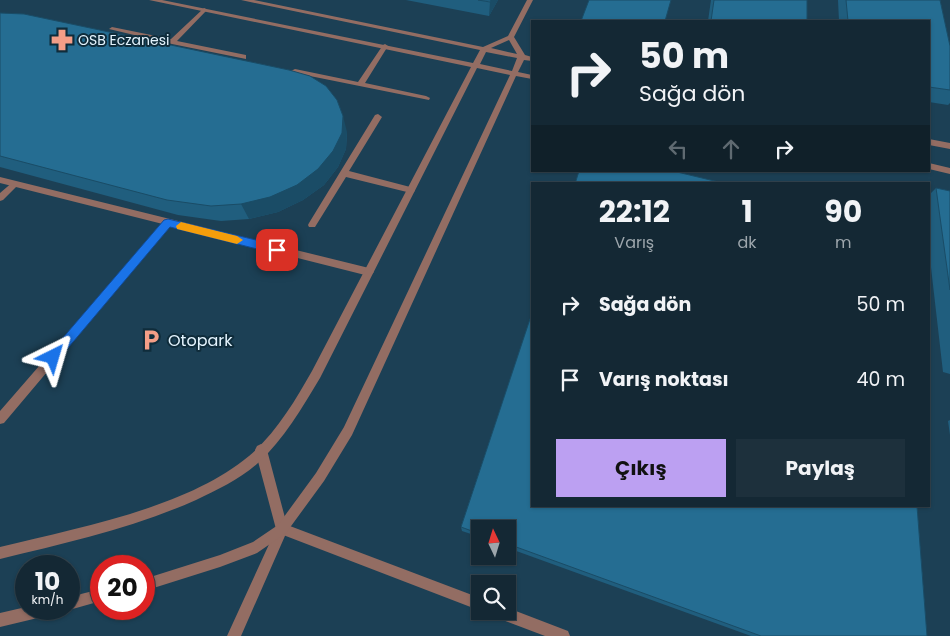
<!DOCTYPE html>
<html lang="tr">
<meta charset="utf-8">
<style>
:root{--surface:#142834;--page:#1d303c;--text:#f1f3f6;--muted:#9da6ac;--line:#33444f;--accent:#bca0f2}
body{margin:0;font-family:Poppins,sans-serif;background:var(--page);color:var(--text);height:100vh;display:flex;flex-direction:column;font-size:19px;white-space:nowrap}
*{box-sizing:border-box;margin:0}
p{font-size:16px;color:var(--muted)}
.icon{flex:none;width:28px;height:28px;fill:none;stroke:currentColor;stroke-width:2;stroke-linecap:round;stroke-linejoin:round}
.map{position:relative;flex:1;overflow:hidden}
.side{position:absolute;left:531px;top:182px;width:399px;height:325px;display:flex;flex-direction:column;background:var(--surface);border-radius:0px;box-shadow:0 1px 4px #0004,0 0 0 1px var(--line)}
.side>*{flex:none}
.hud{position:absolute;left:531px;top:20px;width:399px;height:152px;border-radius:0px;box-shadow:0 1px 4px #0004,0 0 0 1px var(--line);background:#142834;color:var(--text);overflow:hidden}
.needle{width:32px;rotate:356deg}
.buttons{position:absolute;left:471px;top:520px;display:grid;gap:10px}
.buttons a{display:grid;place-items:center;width:45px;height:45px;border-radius:0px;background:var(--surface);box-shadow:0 1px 4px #0004,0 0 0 1px var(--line);font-size:25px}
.speed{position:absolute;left:15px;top:555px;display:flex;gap:10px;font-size:25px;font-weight:700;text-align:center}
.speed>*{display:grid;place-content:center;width:65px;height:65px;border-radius:50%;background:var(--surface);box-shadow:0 1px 4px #0004,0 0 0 1px var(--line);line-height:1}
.speed small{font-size:12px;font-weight:400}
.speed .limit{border:8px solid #d22;background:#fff;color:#111}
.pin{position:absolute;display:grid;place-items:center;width:42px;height:42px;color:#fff;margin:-21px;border-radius:10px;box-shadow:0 2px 8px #0006}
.me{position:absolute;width:55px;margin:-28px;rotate:40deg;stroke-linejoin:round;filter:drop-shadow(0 0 4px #0008)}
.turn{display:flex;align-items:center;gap:18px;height:105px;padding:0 25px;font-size:22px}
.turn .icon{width:65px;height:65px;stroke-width:2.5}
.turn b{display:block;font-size:35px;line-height:42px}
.lanes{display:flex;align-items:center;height:48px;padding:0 25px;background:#0003;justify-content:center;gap:25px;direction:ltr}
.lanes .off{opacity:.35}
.eta{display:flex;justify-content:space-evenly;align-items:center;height:85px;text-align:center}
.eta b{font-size:30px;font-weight:700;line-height:35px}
.cta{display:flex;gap:10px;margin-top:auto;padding:10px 25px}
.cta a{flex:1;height:58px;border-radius:0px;background:var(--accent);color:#111;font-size:20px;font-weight:700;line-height:58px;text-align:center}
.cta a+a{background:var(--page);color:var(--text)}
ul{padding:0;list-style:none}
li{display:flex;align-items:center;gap:15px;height:75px;padding:0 25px}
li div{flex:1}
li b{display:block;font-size:19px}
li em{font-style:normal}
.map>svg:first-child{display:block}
.built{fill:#1c4055;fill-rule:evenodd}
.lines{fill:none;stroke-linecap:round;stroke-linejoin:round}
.service{fill:#936d63;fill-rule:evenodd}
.minor{fill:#936d63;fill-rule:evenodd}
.tertiary{fill:#936d63;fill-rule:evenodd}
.wall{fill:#205e7e}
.shaded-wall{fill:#1a4c66}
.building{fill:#256d92;stroke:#1a4c66}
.route{fill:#1a73e8;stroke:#114b97}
.slow{fill:#f59e0b}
.labels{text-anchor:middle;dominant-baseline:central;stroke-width:4;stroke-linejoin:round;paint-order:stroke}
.far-poi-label{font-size:14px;fill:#e4f4fe;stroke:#0f2c3b;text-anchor:start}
.poi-label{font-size:16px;fill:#e4f4fe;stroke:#0f2c3b;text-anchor:start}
</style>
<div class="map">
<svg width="950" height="636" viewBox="0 0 950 636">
<rect width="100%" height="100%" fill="#1a3646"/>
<path class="built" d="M0,0H950V636H0ZM532,21H929V171H532ZM532,184H929V506H532ZM480,529H508V556H480ZM26,566H69V609H26ZM101,566H144V609H101ZM480,584H508V611H480Z"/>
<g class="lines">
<path class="service" d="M204,8L206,9V11L177,41L246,55V59L172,44L109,29L112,27L171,39Z
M385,44L388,46L365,83L426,96L430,98L429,100L295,73L291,71L295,69L358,82L383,45Z
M378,114L382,117L349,171L414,188L415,190L414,192L411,193L346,177L315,227H309L308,225L309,223L375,115Z
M14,181L18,184L17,186L3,200L0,201V193Z
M168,220L171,221L172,223L171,225L4,423L0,424V411L165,221Z
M282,523L480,598L481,611L278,533L276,529L278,525Z
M508,608L568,631L570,636H545L492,616L490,611H508Z"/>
<path class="minor" d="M0,177L369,268L374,272L369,276L0,183Z
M261,444L265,446L267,450L288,529L241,636H227L276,529L255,450L257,446Z"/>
<path class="tertiary" d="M149,0H162L473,63L480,50L241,0H254L483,47L508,36L527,0H533L514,37L525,55L532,57V61L524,60L518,72L532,75V79L516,76L352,435L324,481L286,533L257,553L220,567L144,591V579L220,555L253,542L278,525L316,473L344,427L510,75L477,68L320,378C302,408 284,439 258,463C240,479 217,490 196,500C133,528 66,543 0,559V547C77,528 187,508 249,456C276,433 295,401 312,371L471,67ZM509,40L517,54L491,48ZM486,52L517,58L512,71L480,64Z
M929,139L950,143V149L929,145Z
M929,163L950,168V174L929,169Z
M101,589V601L69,610L67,609H69V597Z
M26,607V609H53L51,614L46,616L0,627V613Z"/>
</g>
<path class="wall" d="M406,0H498L489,16Z
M711,0H807V21H708Z
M838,0H940L950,46V103L948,105L929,102V21H839Z
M0,13L347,132L346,149L338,167L324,185L303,200L278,212L249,219L221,221L178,215L0,167Z
M936,188L950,191V374L943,372L929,250V195Z
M532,313V506H917L927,636H751L508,548V529H480V537L462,531L461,527Z
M950,420V435L948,421Z"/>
<path class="shaded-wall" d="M491,0H498L489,16L490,2Z
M343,116L347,132L346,149L338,167L324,185L303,200L278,212L249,219L241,204Z"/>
<path class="building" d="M478,0H491L490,2Z
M589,0H671L665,21H581Z
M714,0H807V21H711Z
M846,0H940L950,46V90L929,87V21H848Z
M0,13L24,14L289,70L310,76L326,86L337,100L343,116L342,133L333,151L318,169L297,185L270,197L241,204L211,206L167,200L0,156Z
M579,171H673L727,184H575Z
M936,188L950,191V290Z
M532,313V506H917L927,636H761L508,544V529H480V534L461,527Z"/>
<path class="route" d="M168,219L277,245L283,250L277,254L170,227L57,361L53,363L49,361L47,357L49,354L164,220Z"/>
<path class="slow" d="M181,222L237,236L243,240L237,244L177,229L176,226Z"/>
<defs>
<g id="pharmacy-bare" transform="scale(1.725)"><path d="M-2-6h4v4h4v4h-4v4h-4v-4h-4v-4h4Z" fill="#f49e87" stroke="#0f2c3b" stroke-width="2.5" paint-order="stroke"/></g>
<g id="parking-bare" transform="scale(1.725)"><path d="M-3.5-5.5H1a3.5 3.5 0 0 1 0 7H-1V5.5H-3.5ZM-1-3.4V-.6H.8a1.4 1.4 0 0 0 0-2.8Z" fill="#f49e87" stroke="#0f2c3b" stroke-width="2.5" paint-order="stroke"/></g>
</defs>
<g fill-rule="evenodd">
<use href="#pharmacy-bare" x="62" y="40"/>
<use href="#parking-bare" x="151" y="340"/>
</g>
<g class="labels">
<g class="far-poi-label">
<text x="78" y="40">OSB Eczanesi</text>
</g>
<g class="poi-label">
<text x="168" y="340">Otopark</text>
</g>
</g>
</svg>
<div class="buttons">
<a><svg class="needle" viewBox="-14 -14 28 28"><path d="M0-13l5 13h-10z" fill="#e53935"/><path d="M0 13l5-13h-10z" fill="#9da6ac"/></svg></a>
<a><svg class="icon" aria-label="search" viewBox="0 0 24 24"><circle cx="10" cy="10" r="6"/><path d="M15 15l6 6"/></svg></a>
</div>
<div class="speed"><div>10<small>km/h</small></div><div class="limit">20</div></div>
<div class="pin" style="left:277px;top:250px;background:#d93025"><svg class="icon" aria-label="arrive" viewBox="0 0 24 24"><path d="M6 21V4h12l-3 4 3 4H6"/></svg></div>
<svg class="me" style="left:53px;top:357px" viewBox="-20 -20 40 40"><path d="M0-17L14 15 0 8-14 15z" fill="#1a73e8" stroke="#fff" stroke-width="4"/></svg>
<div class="hud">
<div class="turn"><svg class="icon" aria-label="right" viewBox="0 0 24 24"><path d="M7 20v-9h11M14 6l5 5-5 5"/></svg><div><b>50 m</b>Sağa dön</div></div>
<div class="lanes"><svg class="icon off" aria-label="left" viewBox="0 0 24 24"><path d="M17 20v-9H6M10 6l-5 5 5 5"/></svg><svg class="icon off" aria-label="ahead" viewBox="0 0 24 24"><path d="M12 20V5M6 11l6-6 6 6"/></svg><svg class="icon" aria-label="right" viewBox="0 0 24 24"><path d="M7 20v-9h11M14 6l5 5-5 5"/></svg></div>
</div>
<section class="side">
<div class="eta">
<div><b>22:12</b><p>Varış</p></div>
<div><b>1</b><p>dk</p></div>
<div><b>90</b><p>m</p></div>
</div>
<ul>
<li><svg class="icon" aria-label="right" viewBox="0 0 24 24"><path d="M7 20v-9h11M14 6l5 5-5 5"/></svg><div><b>Sağa dön</b></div><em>50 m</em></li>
<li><svg class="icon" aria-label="arrive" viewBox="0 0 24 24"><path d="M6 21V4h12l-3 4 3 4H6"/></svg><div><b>Varış noktası</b></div><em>40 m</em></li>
</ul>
<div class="cta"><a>Çıkış</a><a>Paylaş</a></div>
</section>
</div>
